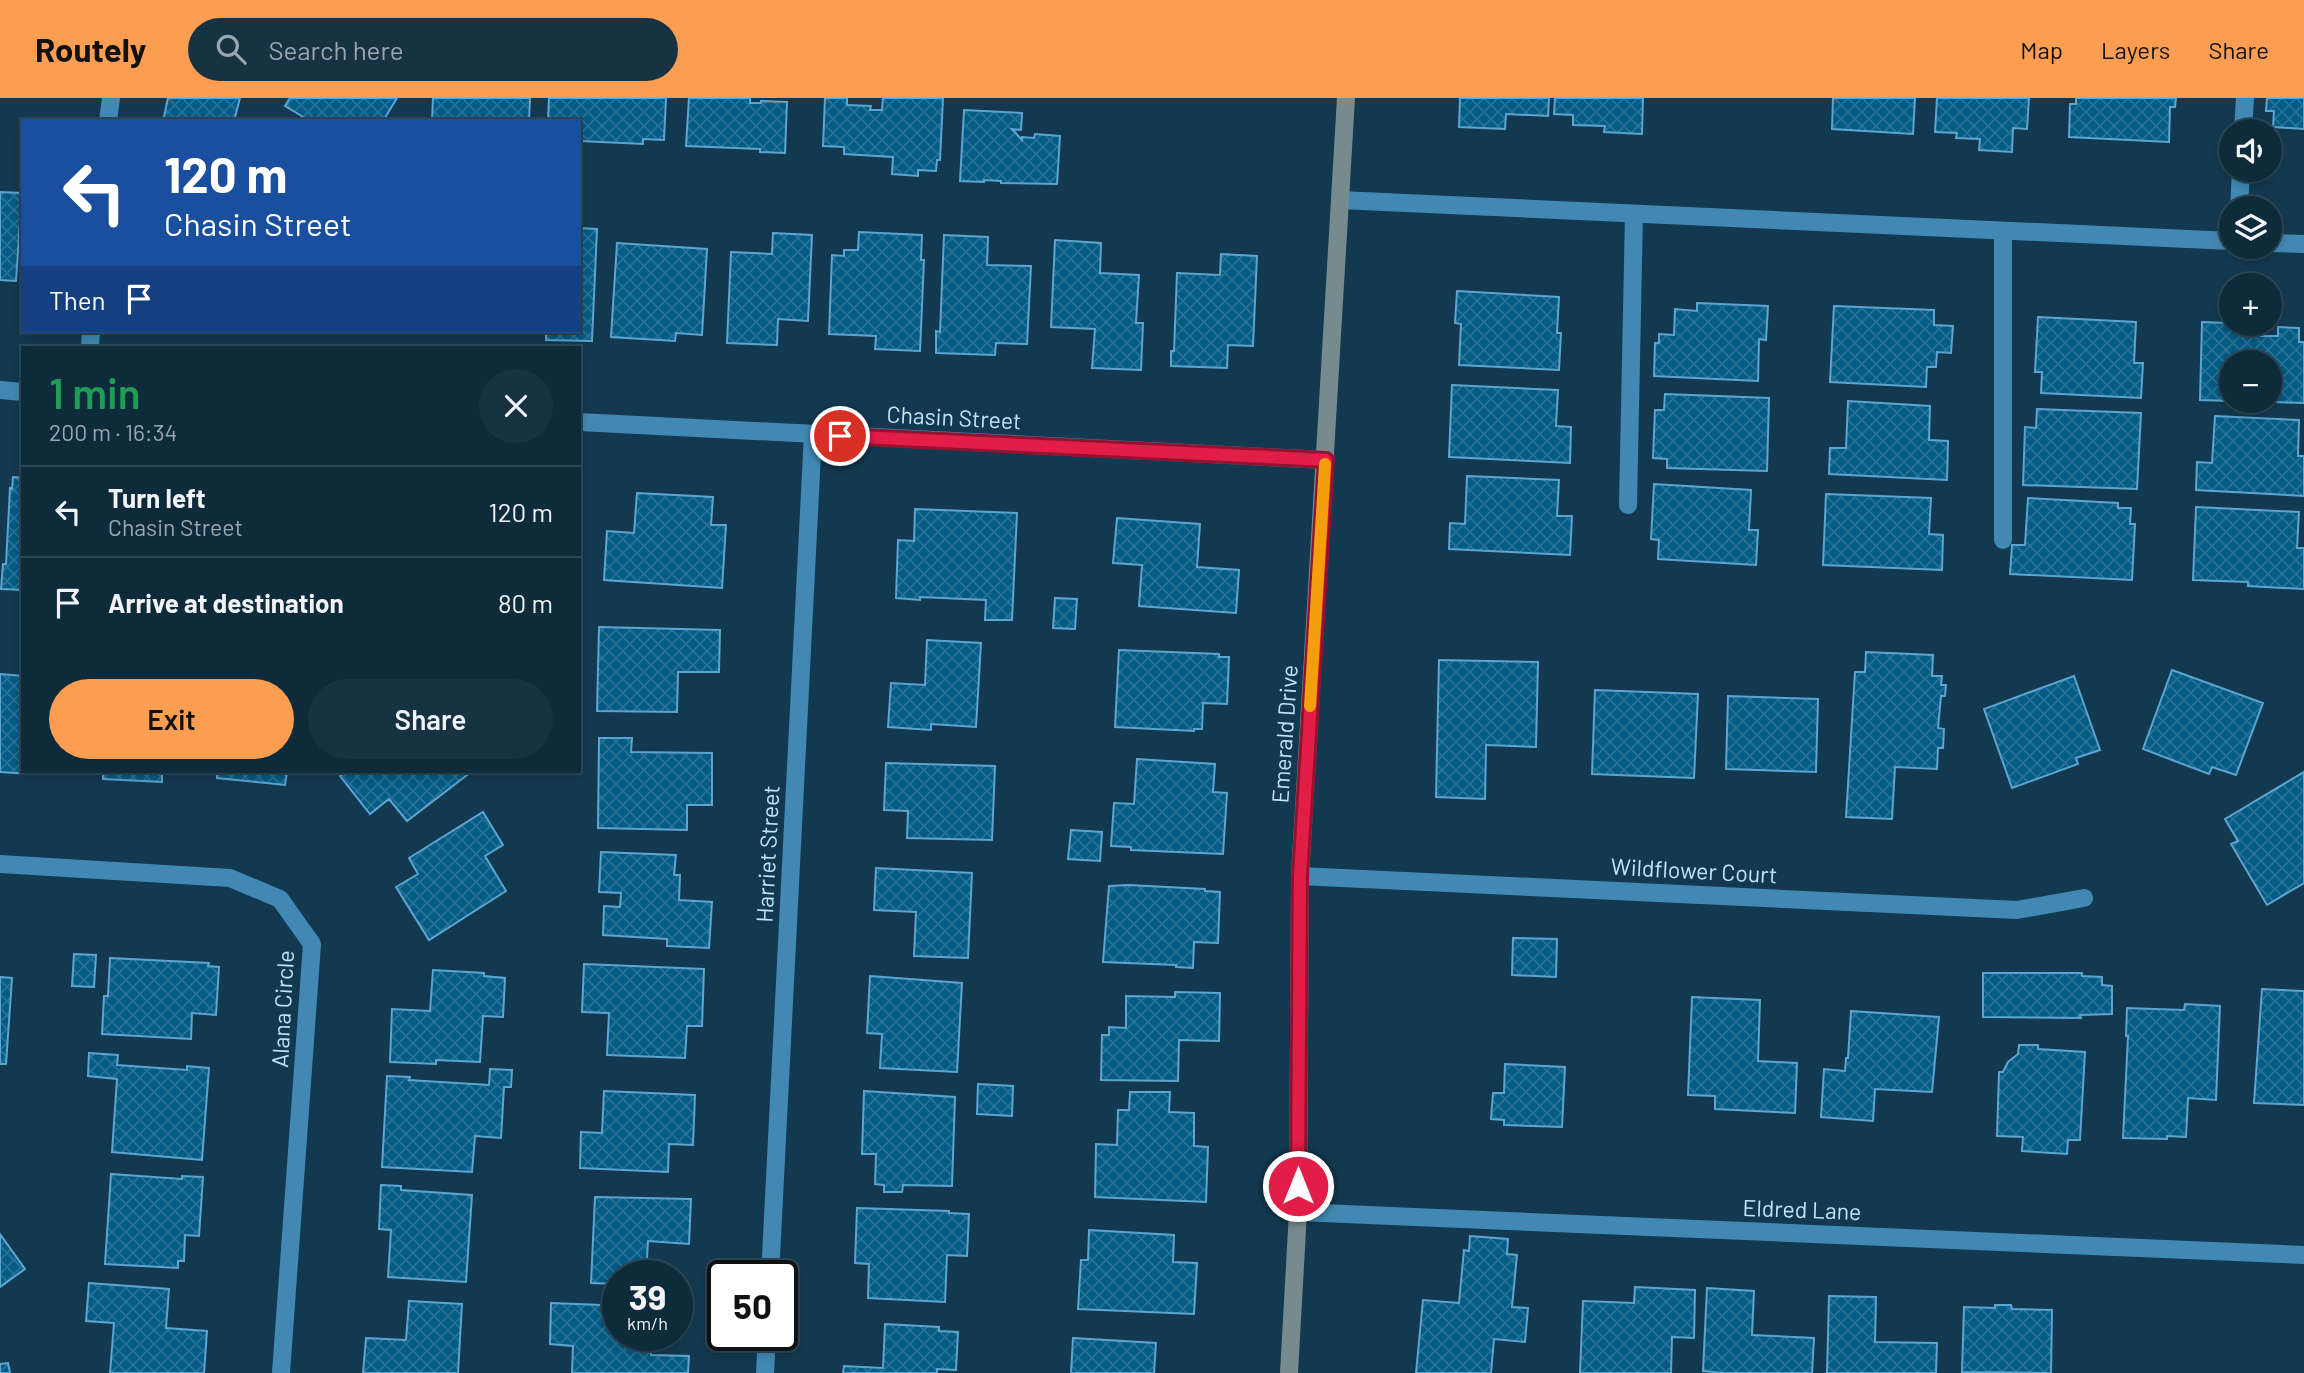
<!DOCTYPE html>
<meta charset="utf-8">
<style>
:root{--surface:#0e2b3c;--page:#173343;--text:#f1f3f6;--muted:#9ba7af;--line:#2e4756;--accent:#fb9e51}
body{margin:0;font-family:Barlow,sans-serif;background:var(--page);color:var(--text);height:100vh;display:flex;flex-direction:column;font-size:26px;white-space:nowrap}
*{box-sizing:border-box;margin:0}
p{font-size:23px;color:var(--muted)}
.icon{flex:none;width:38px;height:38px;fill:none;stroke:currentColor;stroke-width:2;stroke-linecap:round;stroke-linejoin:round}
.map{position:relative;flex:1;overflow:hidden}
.panel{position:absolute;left:21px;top:248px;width:560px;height:427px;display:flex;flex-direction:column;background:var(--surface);border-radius:0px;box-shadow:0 4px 10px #0003,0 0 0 2px var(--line)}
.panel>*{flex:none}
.top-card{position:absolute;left:21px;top:21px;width:560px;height:214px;border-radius:0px;box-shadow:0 4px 10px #0003,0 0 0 2px var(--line);background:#1a4fa0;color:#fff;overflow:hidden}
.controls{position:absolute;left:2219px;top:21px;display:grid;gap:14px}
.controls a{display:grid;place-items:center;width:63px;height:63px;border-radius:50%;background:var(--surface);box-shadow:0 4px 10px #0003,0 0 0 2px var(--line);font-size:35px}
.speed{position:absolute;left:602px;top:1162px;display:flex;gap:14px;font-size:35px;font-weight:700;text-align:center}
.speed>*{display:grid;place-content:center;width:91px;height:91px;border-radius:50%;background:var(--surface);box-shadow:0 4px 10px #0003,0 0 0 2px var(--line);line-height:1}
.speed small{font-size:18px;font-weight:400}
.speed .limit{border:4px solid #111;border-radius:10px;background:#fff;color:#111}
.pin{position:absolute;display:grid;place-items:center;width:60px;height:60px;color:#fff;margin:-30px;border:4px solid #fff;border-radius:50%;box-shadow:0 2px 7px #0007}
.me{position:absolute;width:77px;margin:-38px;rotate:0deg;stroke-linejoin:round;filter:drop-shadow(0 0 5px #0008)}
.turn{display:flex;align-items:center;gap:24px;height:147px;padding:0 28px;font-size:32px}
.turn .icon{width:91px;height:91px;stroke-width:2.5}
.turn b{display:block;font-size:49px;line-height:60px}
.then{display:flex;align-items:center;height:66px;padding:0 28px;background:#0003;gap:14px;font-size:26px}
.round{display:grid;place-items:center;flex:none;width:74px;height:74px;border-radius:37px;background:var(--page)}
.overview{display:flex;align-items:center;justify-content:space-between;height:119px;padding:0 28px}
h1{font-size:42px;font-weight:600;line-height:52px;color:#1e9e55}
.cta{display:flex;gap:14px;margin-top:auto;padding:14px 28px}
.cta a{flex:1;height:80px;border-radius:42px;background:var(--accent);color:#111;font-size:28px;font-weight:600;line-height:80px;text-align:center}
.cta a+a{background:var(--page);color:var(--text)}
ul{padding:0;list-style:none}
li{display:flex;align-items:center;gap:21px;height:91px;padding:0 28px;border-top:2px solid var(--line)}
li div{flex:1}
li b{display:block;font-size:26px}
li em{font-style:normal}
header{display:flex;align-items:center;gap:42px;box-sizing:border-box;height:98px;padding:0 35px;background:var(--accent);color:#111}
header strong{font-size:33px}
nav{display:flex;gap:38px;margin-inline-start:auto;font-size:24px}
.search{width:490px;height:63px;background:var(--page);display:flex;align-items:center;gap:18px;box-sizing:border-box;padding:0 24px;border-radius:38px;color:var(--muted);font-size:26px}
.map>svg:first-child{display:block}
.building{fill:url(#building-cross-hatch);stroke:#5da4d1;stroke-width:2}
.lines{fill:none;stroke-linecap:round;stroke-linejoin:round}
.service{stroke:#4189b4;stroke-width:18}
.minor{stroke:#4189b4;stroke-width:18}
.secondary{stroke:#768b8e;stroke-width:18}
.route-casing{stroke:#92132f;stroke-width:18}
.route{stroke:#e11d48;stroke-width:12}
.slow{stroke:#f59e0b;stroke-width:12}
.labels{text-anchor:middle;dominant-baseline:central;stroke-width:6;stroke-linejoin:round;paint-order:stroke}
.street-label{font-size:23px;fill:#c1e4fb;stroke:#133950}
</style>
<header>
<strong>Routely</strong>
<div class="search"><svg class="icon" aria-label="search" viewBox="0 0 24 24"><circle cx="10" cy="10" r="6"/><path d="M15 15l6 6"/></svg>Search here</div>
<nav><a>Map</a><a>Layers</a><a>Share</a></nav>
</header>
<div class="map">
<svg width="2304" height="1275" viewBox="0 0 2304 1275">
<defs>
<pattern id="building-cross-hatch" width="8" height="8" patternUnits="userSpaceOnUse" patternTransform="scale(1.75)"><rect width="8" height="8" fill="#045b84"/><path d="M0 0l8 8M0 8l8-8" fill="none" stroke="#277296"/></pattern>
</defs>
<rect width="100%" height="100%" fill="#133950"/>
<path class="building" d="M168,0H240L234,23H163Z
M290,0H397L383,23H310L285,8Z
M433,0H530L529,23H432Z
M549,0H666L664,42L643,41V46L580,43L579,61V23H548Z
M689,0H750V5H761V3L787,4L785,55L760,54V51L686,48Z
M825,0H847V7L871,8L870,12H882L883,0H943L940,62H937L936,73L918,72V78L892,76L893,59L844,56V49L823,48Z
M1460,0H1549L1548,18L1506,16L1505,31L1459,29Z
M1555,0H1643L1642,36L1604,34L1605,28L1573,27V17L1554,16Z
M1833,0H1915L1913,36L1832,31Z
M1937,0H2029L2027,31L2013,30L2012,54L1979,52L1980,41L1956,40L1957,35L1935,34Z
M2076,0H2176L2175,9H2170L2169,44L2069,39L2070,6H2076Z
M2267,0H2304V31L2273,29L2274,13H2266Z
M964,12L1022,15L1021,32L1012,31L1022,42V39L1034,40L1035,36L1060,38L1057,86L1001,85V83L984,82V84L960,83Z
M0,94L22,95L16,183L0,182Z
M579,130L597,131L592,243L546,242V233H579Z
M859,134L922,137L921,162H924L920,253L875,251L876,238L829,236L832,157L844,158V152H858Z
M773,135L812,137L808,223L778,221L777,247L727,245L731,154L772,156Z
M944,137L988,139L987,167L1031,168L1027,246L996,245L995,257L936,255V233L940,234Z
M1055,142L1101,145L1100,175L1139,177L1136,225H1143L1141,272L1092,270L1095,231L1051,229Z
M617,145L707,151L702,237L676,235L675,243L611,239Z
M1221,156L1257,158L1253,248L1228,247L1227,270L1171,268V253H1174L1177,175L1220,177Z
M1457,193L1559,199L1557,235H1561L1559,272L1459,267L1461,226L1455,225Z
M1697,205L1768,208L1766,242L1759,241L1758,283L1654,278L1655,245H1659V236L1674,237L1675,211L1697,213Z
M1834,208L1934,212V227L1953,228L1951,255L1937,254L1936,269H1927L1926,289L1830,284Z
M2038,219L2136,224L2134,265H2143L2141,300L2041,295L2042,274H2035Z
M2202,224L2255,226L2254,238H2278V229L2299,230V244H2304V305L2231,303H2270V264H2231V303L2200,302Z
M1452,287L1558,292L1556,328L1571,329L1570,365L1449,359Z
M1665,296L1769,300L1767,373L1667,370V361L1653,360L1655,312H1664Z
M1848,303L1930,308L1929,342L1948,343L1947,382L1829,376L1830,350H1846Z
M2037,311L2141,315L2137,391L2023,387L2025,329L2036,330Z
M2215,318L2299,322L2298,358H2304V398L2196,392L2197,364L2212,365Z
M1467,378L1559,382L1557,418H1572L1570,457L1449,451L1450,425L1465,426Z
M13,379L23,380V492L1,491L3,466H6L10,390L12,391Z
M1654,386L1751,392L1749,432H1758L1756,467L1658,461L1659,442L1651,441Z
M637,395L713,399L711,427H726L722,490L604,482L607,433L634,435Z
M1826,396L1931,400L1929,436L1943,437L1942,472L1823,467Z
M2028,400L2118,405V410H2131L2130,426H2135L2132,482L2010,476L2012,447H2025Z
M2196,409L2299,414L2297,450H2304V491L2248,488V484L2193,482Z
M915,411L1017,415L1012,522H985L986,502L920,499V502L896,500L898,442L914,443Z
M1117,420L1200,426L1197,469L1239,472L1236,515L1139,508L1142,467L1113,465Z
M1055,500L1077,501L1075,531L1053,530Z
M599,529L720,532L719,574H678L677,614L597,613Z
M927,542L981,545L976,629L931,626V632L888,629L891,585L925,587Z
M1119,552L1219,556V559H1229L1227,606L1203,605L1202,631H1194V633L1115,629Z
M1866,554L1933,557L1932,578H1942L1941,587H1946L1945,598H1941L1938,630L1944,631L1943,650H1938L1937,671L1895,669L1892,721L1846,719L1855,574H1865Z
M1439,562L1538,564L1536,649L1486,647L1485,701L1436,699Z
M2172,572L2263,605L2236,677L2212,669L2209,676L2143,651Z
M0,576L23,578V674H30L29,676L0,674Z
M2074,578L2100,652L2076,660L2078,666L2012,690L1984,611Z
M1595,592L1698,596L1694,680L1592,676Z
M1728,598L1818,601L1816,674L1726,671Z
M599,640H632L631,654L712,655V707H687V732L598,730Z
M1137,661L1215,666L1213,694L1227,695L1223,756L1131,752V749L1111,748L1114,705L1134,706Z
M886,665L995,668L992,742L907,740L908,713L884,712Z
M103,674H162V684L103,681Z
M217,674H287L285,687L217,680Z
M346,674H471L407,723L389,701L370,716L340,678Z
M2304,674V785L2267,807L2231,746L2238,743L2225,721Z
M483,714L503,747L485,758L506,793L429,842L396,789L418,776L409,760Z
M1071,732L1102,734L1100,763L1068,761Z
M601,754L676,757L674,777H680L679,802L712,804L709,850L667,848V841L603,837L604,808L620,809L621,795L599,794Z
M876,770L972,775L968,860L914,858L916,814L874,812Z
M1129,787L1205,791V793L1220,794L1218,845L1194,844L1193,870L1176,869V867L1103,864L1109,788Z
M1513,840L1557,841L1556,879L1512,877Z
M74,856L96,857L94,889L72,888Z
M110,860L209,865L208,868L219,869L216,917L192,915L191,941L102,936L104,898H108Z
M584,866L704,871L702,928H687L685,960L607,957L609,915L582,914Z
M433,872L484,875V878L505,880L503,919L483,918L480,964L436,962V966L390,964L392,911L430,913Z
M1983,875H2082V878L2102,879V887L2112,888V916L2080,917L2081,920L1983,919Z
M870,878L962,885L957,974L880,970L882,936L867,935Z
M0,879L12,880L6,966H0Z
M2262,891L2304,893V1007L2254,1005Z
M1175,894L1220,895L1219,943L1179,942L1178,983L1101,982L1102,937H1109V929L1126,930V898L1175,899Z
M1692,899L1760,902L1758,963L1797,965L1795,1015L1715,1011V998L1688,997Z
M2185,906L2220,908L2216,1002L2188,1000L2186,1039L2167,1038V1041L2123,1040L2128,938H2126L2127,910L2184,912Z
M1851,913L1939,919L1932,994L1875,991L1873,1023L1821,1019L1824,971L1845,973L1846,960H1848Z
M2019,947H2038V951L2085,954L2080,1042H2068L2067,1056L2022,1053L2023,1039L1997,1038L1999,974H2003L2008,964L2018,956Z
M89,955L118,957L117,967L187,972V968L209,970L202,1062L112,1054L117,981L88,978Z
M1505,966L1565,969L1562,1029L1504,1027V1022L1491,1021L1493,995H1504Z
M490,971L512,972L511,989H504L501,1040L475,1038L472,1074L382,1069L387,978L410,979L409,982L489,987Z
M978,986L1013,988L1012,1018L977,1016Z
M604,993L695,997L693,1047L669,1046L668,1074L580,1070L581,1034L602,1035Z
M864,993L955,999L952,1088L903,1087L902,1094H884V1087L875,1086L876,1056H862Z
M1130,994H1170L1169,1014L1194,1015V1048L1208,1049L1206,1104L1095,1099L1096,1046L1117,1047L1118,1012H1129Z
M111,1076L182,1081V1078L203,1079L199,1138L185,1137L184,1163H178V1170L105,1166Z
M381,1087L401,1088V1092L472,1097L466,1184L388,1179L391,1132L379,1131Z
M595,1099L691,1101L689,1146L648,1143L646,1178H618V1186L591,1185Z
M857,1110L949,1113V1115L969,1116L967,1158L947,1157L945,1204L868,1200L869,1166L855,1165Z
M1089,1132L1174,1137L1173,1164L1197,1165L1194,1216L1078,1211L1081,1162H1088Z
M0,1136L25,1171L0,1189Z
M1470,1138L1508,1141L1507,1156L1517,1157L1512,1209L1528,1210L1525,1244L1494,1241L1491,1275H1416L1423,1202L1459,1205L1464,1152L1469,1153Z
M89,1185L169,1191L166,1230L207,1233L204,1275H110L114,1225L86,1223Z
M1635,1189L1695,1192L1694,1240L1672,1239L1671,1275H1580L1583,1203L1634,1205Z
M1707,1190L1754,1193L1752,1237L1814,1240L1812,1275H1723L1703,1273Z
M1829,1198L1876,1199L1875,1244L1937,1245L1936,1275H1827Z
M409,1203L462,1206L458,1275H363L366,1240L406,1242Z
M551,1205L602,1207V1210L618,1211V1237H652L651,1257L689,1258L688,1275H572L573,1248L550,1246Z
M1995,1207H2011L2012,1211L2052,1212L2051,1275L1962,1274L1964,1209L1995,1210Z
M885,1226L939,1229V1233L958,1234L956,1272L937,1271V1275H843L844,1268L883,1270Z
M1073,1240L1156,1245L1154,1275H1071Z
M8,1265L10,1275H0V1266Z"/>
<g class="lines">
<path class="service" d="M2243,33L2245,0
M2239,110L2241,72
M2003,133V442
M1628,407L1634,116"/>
<path class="minor" d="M108,23L111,0
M1340,102L2231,143
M2270,145L2304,146
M90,250L91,233
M0,292L23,294
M579,324L1326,362
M0,766L230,780L280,801L312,846L281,1275
M1300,778L2017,812L2084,800
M1298,1114L2304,1157
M770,1178L813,336
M765,1275L767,1237"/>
<path class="secondary" d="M1289,1275L1298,1114L1300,778L1346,0"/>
</g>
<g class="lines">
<g class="route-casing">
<path id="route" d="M840,338L1326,362L1300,778L1298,1088"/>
</g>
<use href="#route" class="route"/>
<path class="slow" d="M1310,608L1325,366"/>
</g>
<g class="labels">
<g class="street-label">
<text transform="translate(954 319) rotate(3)">Chasin Street</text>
<text transform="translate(1284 636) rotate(-86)">Emerald Drive</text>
<text transform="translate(767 756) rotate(-87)">Harriet Street</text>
<text transform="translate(1694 772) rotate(3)">Wildflower Court</text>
<text transform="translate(282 911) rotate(-87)">Alana Circle</text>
<text transform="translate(1802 1111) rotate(2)">Eldred Lane</text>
</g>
</g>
</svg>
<div class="controls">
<a><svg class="icon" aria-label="sound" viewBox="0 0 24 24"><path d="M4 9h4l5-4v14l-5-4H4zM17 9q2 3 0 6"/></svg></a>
<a><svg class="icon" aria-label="layers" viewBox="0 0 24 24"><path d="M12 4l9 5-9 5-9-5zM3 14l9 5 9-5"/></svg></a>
<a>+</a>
<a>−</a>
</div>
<div class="speed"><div>39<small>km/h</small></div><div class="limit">50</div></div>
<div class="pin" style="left:840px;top:338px;background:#d93025"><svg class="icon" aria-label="arrive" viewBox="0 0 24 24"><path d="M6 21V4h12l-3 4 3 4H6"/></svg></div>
<svg class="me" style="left:1298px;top:1088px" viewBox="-20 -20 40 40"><circle r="17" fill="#e11d48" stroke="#fff" stroke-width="3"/><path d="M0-11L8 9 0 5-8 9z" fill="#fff"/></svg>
<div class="top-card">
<div class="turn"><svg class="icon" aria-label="left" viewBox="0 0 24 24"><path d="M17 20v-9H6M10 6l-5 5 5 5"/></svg><div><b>120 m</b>Chasin Street</div></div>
<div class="then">Then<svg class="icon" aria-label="arrive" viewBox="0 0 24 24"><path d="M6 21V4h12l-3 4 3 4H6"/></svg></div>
</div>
<section class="panel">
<div class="overview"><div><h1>1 min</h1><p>200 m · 16:34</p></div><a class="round"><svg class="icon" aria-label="close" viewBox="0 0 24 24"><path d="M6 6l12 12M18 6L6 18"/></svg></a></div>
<ul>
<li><svg class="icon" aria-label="left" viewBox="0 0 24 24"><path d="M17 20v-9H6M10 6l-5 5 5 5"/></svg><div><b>Turn left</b><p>Chasin Street</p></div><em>120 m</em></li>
<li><svg class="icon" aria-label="arrive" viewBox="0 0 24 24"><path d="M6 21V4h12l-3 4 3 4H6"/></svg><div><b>Arrive at destination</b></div><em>80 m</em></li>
</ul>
<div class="cta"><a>Exit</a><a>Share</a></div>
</section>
</div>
